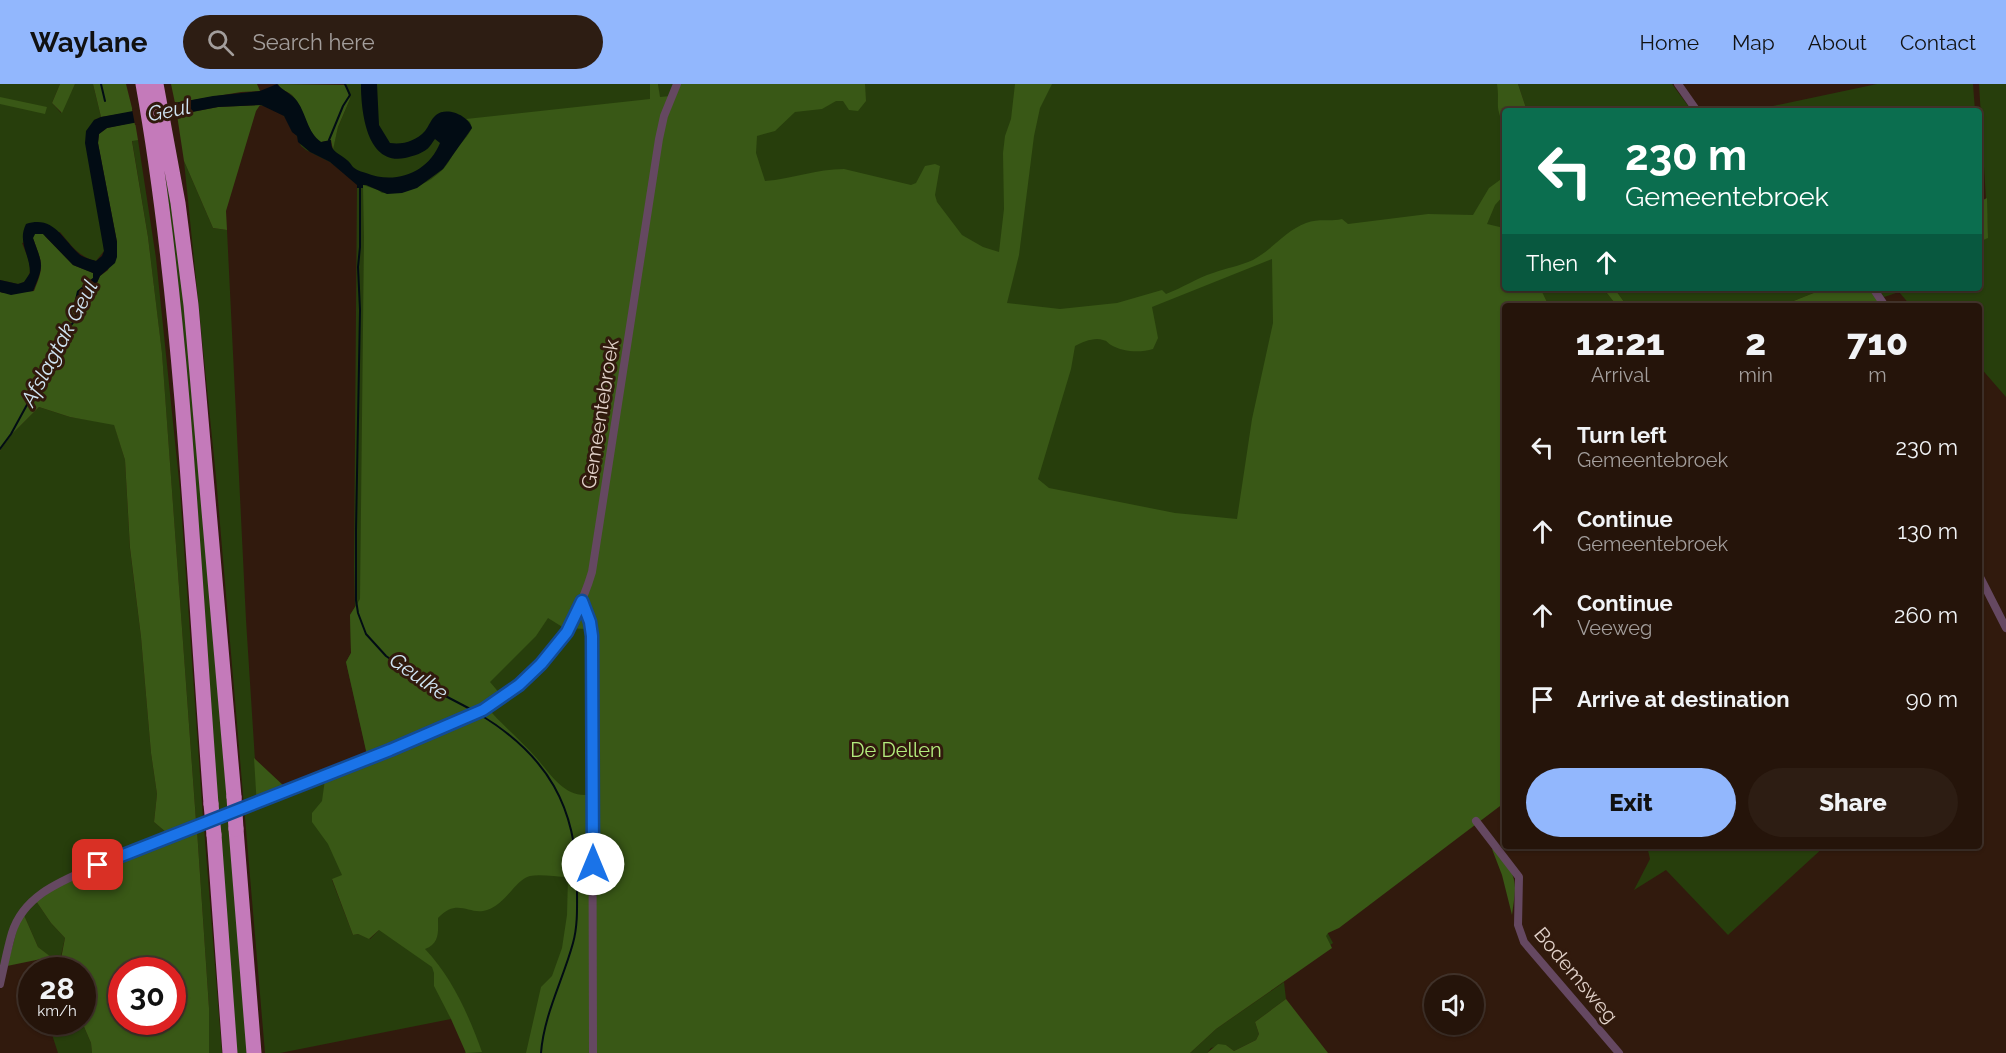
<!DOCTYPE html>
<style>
:root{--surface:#25140a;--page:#2d1d13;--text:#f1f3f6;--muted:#a39e9c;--line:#42332b;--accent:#92b7fd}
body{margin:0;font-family:Raleway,sans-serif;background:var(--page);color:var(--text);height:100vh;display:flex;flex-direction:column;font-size:22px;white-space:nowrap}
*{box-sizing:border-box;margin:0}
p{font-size:20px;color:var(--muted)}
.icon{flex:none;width:33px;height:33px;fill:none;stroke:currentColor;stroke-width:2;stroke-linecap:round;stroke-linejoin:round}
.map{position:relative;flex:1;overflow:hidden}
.sheet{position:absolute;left:1502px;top:219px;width:480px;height:546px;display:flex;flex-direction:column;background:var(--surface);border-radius:6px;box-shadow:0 2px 4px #0004,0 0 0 2px var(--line)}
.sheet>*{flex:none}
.hud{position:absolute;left:1502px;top:24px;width:480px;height:183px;border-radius:6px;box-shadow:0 2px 4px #0004,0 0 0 2px var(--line);background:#0b6e4f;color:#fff;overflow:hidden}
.tools{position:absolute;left:1424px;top:891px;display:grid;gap:12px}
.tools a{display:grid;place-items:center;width:60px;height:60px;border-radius:50%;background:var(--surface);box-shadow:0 2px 4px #0004,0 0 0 2px var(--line);font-size:30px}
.speed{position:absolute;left:18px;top:873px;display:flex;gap:12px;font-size:30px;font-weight:700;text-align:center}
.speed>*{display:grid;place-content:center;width:78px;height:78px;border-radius:50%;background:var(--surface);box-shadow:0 2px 4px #0004,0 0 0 2px var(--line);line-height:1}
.speed small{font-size:15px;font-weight:400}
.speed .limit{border:9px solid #d22;background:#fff;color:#111}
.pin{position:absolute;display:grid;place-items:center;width:51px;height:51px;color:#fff;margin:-26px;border-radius:12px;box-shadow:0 3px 9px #0006}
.me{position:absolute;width:66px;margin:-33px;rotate:0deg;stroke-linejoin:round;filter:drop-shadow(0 0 4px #0008)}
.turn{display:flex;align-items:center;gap:21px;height:126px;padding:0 24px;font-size:27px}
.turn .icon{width:78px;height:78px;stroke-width:2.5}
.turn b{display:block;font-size:42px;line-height:51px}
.then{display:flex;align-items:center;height:57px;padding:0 24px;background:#0003;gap:12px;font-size:22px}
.eta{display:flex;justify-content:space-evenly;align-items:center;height:102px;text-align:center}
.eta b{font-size:36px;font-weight:800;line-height:42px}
.action{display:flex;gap:12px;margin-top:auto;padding:12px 24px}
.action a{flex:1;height:69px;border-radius:36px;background:var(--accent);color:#111;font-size:24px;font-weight:800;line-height:69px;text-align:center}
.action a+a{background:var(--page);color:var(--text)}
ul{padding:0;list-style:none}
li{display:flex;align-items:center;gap:18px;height:84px;padding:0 24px}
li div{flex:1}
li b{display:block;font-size:22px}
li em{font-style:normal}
header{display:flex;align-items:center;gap:36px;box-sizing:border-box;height:84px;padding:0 30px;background:var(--accent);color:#111}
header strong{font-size:28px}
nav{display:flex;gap:33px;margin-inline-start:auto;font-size:21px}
.search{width:420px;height:54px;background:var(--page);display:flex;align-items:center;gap:15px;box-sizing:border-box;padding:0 21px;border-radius:33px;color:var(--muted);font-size:22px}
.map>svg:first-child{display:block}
.green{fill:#273e0c;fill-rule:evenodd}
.forest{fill:#395816;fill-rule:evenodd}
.water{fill:#020c14}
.pier{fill:#311a0d}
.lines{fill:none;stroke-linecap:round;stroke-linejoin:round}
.stream{stroke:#020c14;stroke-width:2}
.minor{stroke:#654861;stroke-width:8}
.motorway{stroke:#c47aba;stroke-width:15}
.motorway-bridge{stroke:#c47aba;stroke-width:15}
.route-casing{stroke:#114b97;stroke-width:15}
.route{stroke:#1a73e8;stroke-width:10}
.labels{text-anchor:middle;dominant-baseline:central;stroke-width:6;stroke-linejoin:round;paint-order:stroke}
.street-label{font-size:20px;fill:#e1d1c9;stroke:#311a0d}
.park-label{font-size:20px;fill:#b4ed7e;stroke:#311a0d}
.water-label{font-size:21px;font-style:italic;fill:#d0e5f4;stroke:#311a0d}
</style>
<header>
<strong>Waylane</strong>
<div class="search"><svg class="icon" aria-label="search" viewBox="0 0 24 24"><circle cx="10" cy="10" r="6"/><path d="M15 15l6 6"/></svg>Search here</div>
<nav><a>Home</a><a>Map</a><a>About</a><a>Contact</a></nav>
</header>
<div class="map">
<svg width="2006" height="969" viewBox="0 0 2006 969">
<rect width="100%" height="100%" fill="#311a0d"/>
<path class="green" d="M0,0H60L52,19L61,29L75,0H93L101,33L94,36L104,167L96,177C79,173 71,161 60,148L22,159C27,172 36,187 24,198L18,200L0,196Z
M345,0H361L363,23L362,0H650L651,14L659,13L658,0H675L671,12L677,14L683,0H1516L1517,3L1514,5L1520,23L1524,22L1525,27H1504V204H1603L1617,222H1549L1544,212L1547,222H1504V717L1325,844L1333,859L1182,969H465L466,964L449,928L451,935L280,969H265L216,393L184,77L213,144L227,146L246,536L258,723L285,703L326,688V697L369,679L346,578L351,569L350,531L355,523L354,483L357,99L330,78L306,66L301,62L292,40L279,27L269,22L255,21L256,15L261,14V11L290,10L300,17L306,28L316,53L333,65L338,43L350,15ZM338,794L350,814L379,846L370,855L358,850L353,851L332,796Z
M1518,0H1672L1692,27H1527Z
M1877,0H1973L1975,27H1749Z
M1979,0H2006V313L1979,282L1978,222H1911L1899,208L1884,213L1878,204H1978L1979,158L1987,154L1988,149Z
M162,52L181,182L249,969H236Z
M132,56H138L156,174L180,406L203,734L196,737L162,270L148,153Z
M1614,204H1826L1781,222H1627Z
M39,323L70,333L114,340L125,376L130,465L141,553L151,669L157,710L154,738L167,749L139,761L33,812L0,888V367L12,350Z
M204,744L222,969H209V924L197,746Z
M1647,762H1825L1728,851L1666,786L1634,806L1650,775Z
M36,817L51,839L65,854L59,881L38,863L24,831Z
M1284,898L1286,915L1255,938L1259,950L1256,956L1234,967L1226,961L1211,964L1207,969H1190L1216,945Z
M48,938H82L91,959L92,969H58Z"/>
<path class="forest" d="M60,0H75L62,29L52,19Z
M93,0H126L133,28L101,33Z
M171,0H257L260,7L241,8L175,19Z
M278,0L346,1L350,15L338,43L333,66L331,56L321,58C306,47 305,26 293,12C288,7 281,7 278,0Z
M650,0H658L660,13L671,12L675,0H865L866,17L858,27L849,26L843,17H836L822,25L795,28L775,47L757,52L756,69L765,97C792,95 817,85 844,85L911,101L916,99L925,82L935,80L940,82L935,111L937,118L962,151L983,163L999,168L1004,125L1003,69L1005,52L1011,35L1015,0H1052L1040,24L1034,52L1019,171L1007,219L1060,225L1117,219L1162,206L1166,210C1182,204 1197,194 1213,189C1226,184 1240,182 1253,176C1273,165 1285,147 1306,139C1319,134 1330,138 1342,135L1348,140L1428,130L1473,131L1489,104L1504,93V89V111L1495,121L1487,140L1504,144V204H1540L1549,222H1504V719L1339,844L1328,849L1326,852L1332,864L1216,945L1190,969H526L541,903L552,892L562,864L567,831L568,793C556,793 541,790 530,792C516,795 506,820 487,826C469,832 458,813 438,834C438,848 440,859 425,865C452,893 469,932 482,968L466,969L451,935L434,902V889L432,883L379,846L369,855L358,850L353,851L332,795L342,791L328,760L312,738V729L322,717L326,688L367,671L346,578L351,569L350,531L360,515L364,153L363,101L378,106L382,109C406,108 428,102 445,83C450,77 453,69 458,63C463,57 468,52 472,44L470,38L466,35L650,15ZM1272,175L1273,239L1252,335L1237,435L1175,429L1049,404L1038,395L1071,285L1075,262C1083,258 1094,253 1103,256C1108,257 1106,258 1111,261C1123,268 1140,269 1153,265L1158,254L1152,223ZM548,534L564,544L587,545L592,604L593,710C563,717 549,686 531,668C516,652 499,638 485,621L501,611L490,598L536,552Z
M1497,0H1518L1527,27H1504V41C1494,22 1500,19 1497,0Z
M0,13L47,23L45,30L0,20Z
M260,21L256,27L226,127L227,146L213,144L184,77L177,31L218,23Z
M135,38L138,56L132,57L148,153L162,269L196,737L167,749L154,738L157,710L151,669L141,553L130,464L125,376L114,341L70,333L39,323L12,350L0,367V208L3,209L34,207C45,180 42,180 33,154L35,150H43L73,181L93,189V194L83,201L92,210L100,192L108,186L117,158L98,59L99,50L107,44Z
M1987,114L1988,154L1979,158V118Z
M1603,204H1614L1627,222H1617Z
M1826,204H1869L1879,216L1867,222H1781Z
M254,674L285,703L257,723Z
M197,746L209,924V969H92L91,959L82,938V886H45L41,875L7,882L18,842L24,831L38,863L60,880L65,854L51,839L36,817L66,798ZM122,886H172V938H122Z
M1492,765L1496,766C1518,795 1517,795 1512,831L1502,791Z
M1286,915L1328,969H1207L1218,960L1226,961L1234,967L1256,956L1259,950L1255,938Z"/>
<path class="water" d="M277,0C282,6 292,10 297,17C307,31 307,48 321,58L331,56C330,68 339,69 347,76C350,78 351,81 353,83C356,86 362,88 366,89C395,101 428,89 440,59L435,55C433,57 432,60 430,62C425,69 413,72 405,74C366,82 361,26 361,0H377L379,41L390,59C403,61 416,57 425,47C429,42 431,35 436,31C447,22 469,32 472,44L443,85L417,104L402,109L387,110L366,101H363V104H357V101L330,78L310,68L298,58L297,52L292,48L284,32L261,21L218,23L107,44L99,50L98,59L117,158V173L115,179L100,192L92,210L80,223L74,220L77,207L93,194V189L73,181L43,150H35L33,154C42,180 45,180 33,207L11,211L0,208V196L18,200L24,198L30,189C30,170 17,158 26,140C53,131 62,154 78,169C83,174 90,175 96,177L102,172L104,167L85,59L86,47L94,36L101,33L213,12L260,7Z"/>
<path class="pier" d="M174,17L177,34L135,41L132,25Z"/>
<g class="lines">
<path class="stream" d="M101,0L105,17
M329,56L343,22L350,11L345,0
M360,101V163L358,183L360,226L356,446V516L358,529L366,550L386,572L434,606L474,627
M0,365L11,350L69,244L75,236L78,219
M479,630C547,671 578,723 577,804C577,822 578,841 573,859C563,896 544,930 541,969"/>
<path class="minor" d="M1678,0L1697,27
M1873,204L1885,222
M1978,489L2006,544
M582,517L590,539L592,574L593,969
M1476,737L1519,793L1518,841L1524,858L1619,969
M0,900C4,883 7,866 12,849C24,810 64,796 98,781L471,632C531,602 573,552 592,488L659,55L664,32L677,0"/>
<path class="motorway" d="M143,0C162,105 173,210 182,316C193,451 201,586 211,720
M156,0L178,119L191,221L234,713
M236,745L254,969
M214,751L230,969"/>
<path class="motorway-bridge" d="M234,713L236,745
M211,720L214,751"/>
</g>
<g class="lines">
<g class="route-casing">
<path id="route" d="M98,781L390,666L483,626L519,601L541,580L567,548L582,517L590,538L592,552L593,780"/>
</g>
<use href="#route" class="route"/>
</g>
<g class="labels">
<g class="street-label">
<text transform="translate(600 330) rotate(-81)">Gemeentebroek</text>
<text transform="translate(1576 891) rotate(50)">Bodemsweg</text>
</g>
<g class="park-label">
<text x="896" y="666">De Dellen</text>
</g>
<g class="water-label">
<text transform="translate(169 26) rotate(-11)">Geul</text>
<text transform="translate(59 259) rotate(-62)">Afslagtak Geul</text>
<text transform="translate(419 592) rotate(35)">Geulke</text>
</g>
</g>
</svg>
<div class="tools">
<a><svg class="icon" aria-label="sound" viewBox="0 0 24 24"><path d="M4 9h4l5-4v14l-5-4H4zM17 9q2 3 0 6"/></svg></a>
</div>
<div class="speed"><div>28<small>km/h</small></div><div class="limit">30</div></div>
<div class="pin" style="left:98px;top:781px;background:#d93025"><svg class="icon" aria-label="arrive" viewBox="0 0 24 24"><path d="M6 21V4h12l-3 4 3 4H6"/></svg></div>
<svg class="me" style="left:593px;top:780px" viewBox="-20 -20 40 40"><circle r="19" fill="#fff"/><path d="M0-13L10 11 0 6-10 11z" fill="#1a73e8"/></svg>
<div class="hud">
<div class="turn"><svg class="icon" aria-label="left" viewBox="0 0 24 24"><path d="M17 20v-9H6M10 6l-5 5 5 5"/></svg><div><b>230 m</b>Gemeentebroek</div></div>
<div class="then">Then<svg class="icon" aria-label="ahead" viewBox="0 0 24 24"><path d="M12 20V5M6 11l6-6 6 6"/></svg></div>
</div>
<section class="sheet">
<div class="eta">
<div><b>12:21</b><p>Arrival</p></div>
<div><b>2</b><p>min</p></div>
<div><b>710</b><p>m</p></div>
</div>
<ul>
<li><svg class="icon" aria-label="left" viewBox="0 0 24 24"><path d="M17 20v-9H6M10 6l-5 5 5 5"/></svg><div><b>Turn left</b><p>Gemeentebroek</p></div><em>230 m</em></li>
<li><svg class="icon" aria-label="ahead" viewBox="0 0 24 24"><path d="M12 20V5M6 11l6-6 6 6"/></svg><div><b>Continue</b><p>Gemeentebroek</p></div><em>130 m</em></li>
<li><svg class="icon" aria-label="ahead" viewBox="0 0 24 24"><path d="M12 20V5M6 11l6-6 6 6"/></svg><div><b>Continue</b><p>Veeweg</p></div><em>260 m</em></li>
<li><svg class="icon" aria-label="arrive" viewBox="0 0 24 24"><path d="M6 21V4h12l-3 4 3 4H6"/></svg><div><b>Arrive at destination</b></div><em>90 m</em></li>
</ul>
<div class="action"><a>Exit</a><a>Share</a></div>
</section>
</div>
